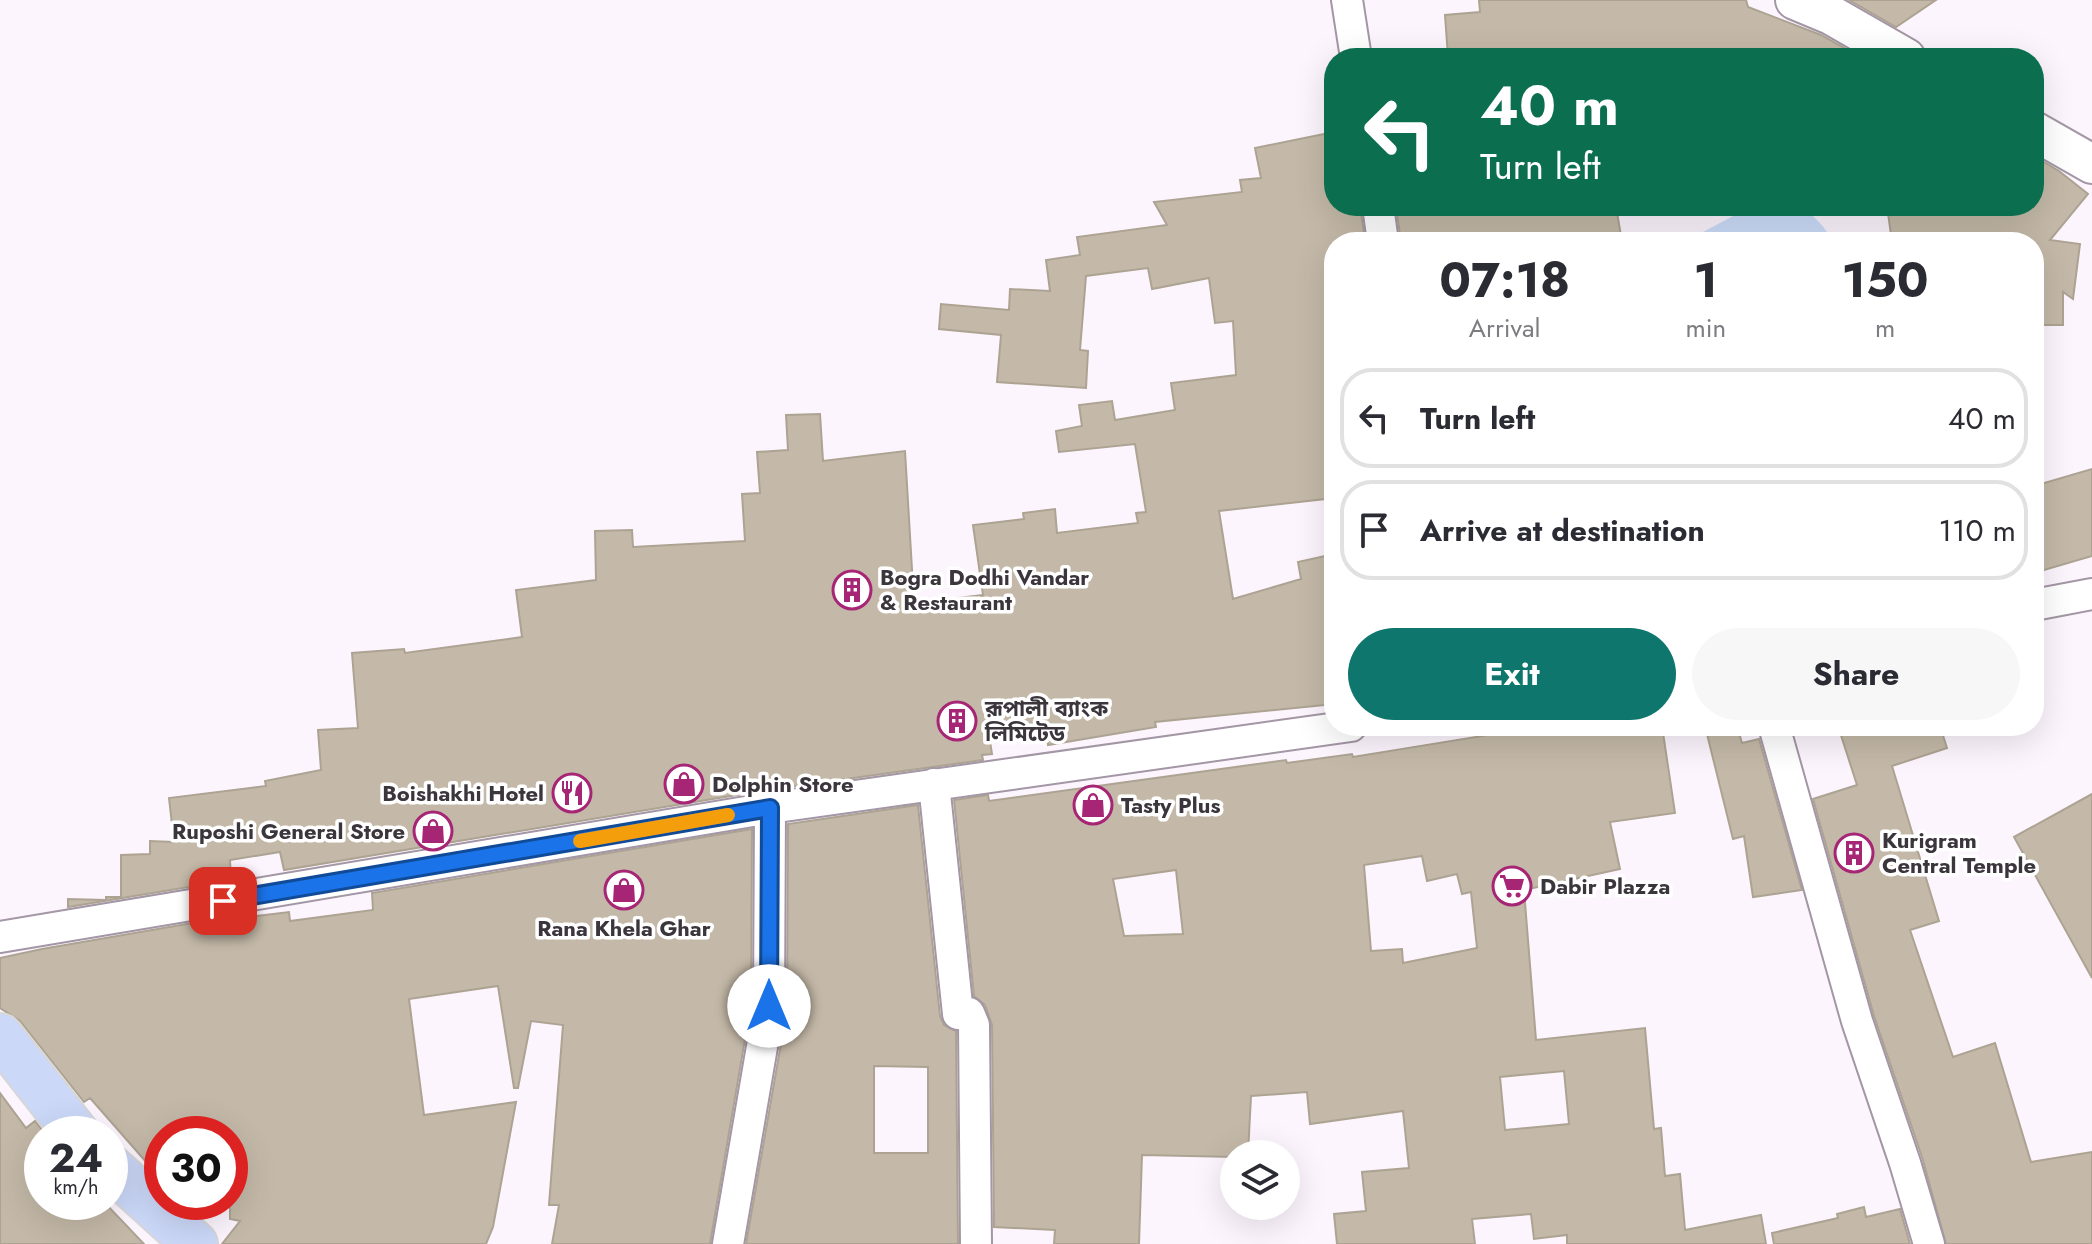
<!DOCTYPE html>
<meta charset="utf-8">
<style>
:root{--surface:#fff;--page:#f7f7f7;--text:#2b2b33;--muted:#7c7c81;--line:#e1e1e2;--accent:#0f766e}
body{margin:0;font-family:Jost,"Noto Sans Bengali",sans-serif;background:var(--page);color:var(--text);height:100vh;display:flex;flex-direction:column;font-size:30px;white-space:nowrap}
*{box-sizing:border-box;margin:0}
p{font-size:26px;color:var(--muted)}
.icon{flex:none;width:44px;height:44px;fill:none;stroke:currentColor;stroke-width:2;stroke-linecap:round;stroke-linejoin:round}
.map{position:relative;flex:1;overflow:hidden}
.details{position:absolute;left:1324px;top:232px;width:720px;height:504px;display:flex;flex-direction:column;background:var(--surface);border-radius:32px;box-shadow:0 8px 32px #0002}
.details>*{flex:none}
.hud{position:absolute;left:1324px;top:48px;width:720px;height:168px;border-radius:32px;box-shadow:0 8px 32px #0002;background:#0b6e4f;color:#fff;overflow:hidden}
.buttons{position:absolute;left:1220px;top:1140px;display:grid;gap:16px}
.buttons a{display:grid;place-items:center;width:80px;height:80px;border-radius:50%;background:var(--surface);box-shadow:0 8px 32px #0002;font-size:40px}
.speed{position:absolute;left:24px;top:1116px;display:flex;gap:16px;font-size:40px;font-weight:700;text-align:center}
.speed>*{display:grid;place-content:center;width:104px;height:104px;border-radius:50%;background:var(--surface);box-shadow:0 8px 32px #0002;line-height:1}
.speed small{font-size:20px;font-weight:400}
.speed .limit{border:12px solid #d22;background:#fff;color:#111}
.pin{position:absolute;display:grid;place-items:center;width:68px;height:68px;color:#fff;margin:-34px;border-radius:16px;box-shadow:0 4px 12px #0006}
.me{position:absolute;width:88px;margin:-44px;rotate:0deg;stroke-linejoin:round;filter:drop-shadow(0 0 6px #0008)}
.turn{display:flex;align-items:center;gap:28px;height:168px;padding:0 24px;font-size:36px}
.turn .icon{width:104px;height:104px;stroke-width:2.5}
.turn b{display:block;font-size:56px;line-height:68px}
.eta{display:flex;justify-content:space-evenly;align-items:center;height:136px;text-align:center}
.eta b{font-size:48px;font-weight:700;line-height:56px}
.button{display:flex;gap:16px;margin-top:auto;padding:16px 24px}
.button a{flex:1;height:92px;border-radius:48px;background:var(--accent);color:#fff;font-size:32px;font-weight:700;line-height:92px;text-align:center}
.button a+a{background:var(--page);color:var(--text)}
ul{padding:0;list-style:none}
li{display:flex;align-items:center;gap:24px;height:100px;margin:0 16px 12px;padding:0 8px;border:4px solid var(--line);border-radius:32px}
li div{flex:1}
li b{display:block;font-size:30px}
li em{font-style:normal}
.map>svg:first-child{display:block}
.water{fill:#cddefa}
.building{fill:#c4b9a8;stroke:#ada392;stroke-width:2;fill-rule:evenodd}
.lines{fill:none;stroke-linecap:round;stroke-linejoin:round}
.minor-casing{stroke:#a396a5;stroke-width:34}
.tertiary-casing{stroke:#a396a5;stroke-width:42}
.trunk-casing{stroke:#d8d7d8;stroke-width:48}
.minor{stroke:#fff;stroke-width:30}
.tertiary{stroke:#fff;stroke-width:38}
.trunk{stroke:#cbd8f8;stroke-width:44}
.route-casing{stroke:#114b97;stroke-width:20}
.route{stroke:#1a73e8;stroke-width:14}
.slow{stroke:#f59e0b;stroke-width:14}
.labels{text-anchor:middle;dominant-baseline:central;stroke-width:7;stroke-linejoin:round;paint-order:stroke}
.poi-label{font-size:22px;font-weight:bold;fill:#3b363c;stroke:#fff;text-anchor:start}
</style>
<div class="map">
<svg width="2092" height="1244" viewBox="0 0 2092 1244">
<rect width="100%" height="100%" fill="#fdf5fe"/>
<path class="water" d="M1752,206C1797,206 1807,201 1834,242H1655L1675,232L1699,234Z"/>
<path class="building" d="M1479,0H1746L1748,7L1821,35L1862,58H1540L1539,52L1448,57L1445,15L1480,12Z
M1849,0H1936L1896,27Z
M1334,132V206H1360L1365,240L1334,242V498L1219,511L1233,599L1301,579L1298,562L1334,554V704L1155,722L1156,727L1048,745L1045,722L988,728L992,754L982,755L983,760L767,790L284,870L280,852L230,860L231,880L68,907V899L106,900V897H121V855L150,854V841L174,842L169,798L266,786L265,781L321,770L318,730L358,728L352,653L404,649L405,653L522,637L516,590L596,580L595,531L632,530L633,547L745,541L742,494L760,493L757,452L788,450L786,415L820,414L823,461L905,451L914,603L983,595L973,525L1024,519L1023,513L1055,509L1057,533L1138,523L1136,513L1146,512L1135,444L1059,452L1056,431L1082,426L1079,405L1112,401L1115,420L1175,410L1171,383L1236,375L1233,321L1215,323L1209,278L1152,289L1148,268L1086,276L1080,350L1088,351L1086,388L997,382L1001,335L939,329L941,304L1009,310L1010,289L1050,291L1046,260L1080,255L1077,237L1167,225L1154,202L1242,192L1240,180L1261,178L1255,148Z
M2034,156L2059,171L2088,194L2050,240L2080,244L2073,299L2063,292V325H2034V242H1892L1887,206H2034Z
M1396,206H1616L1622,242H1401Z
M2092,469V556L2034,573V486Z
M1535,726H1662L1675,813L1610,822L1620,869L1524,890L1536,1040L1645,1028L1654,1129L1661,1128L1665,1176L1680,1174L1685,1230L1761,1215L1766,1244H1567V1235L1534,1239L1531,1214L1472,1219L1475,1244H1337L1334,1214L1366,1211L1362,1172L1409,1168L1403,1111L1310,1124L1307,1092L1251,1096L1248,1154H1234V1157L1142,1155L1139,1244H1054L1055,1230L994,1227L992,1025L985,1005L974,996L954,800L988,795L989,801L1286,760L1287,763L1352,754L1353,757L1500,733L1501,735ZM1422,856L1427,881L1457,874L1462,894L1471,892L1477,948L1403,963L1402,949L1371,951L1364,865ZM1176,870L1183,934L1124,936L1113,879ZM1564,1071L1569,1124L1505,1130L1500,1077Z
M1705,726H1737L1742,743L1759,739L1802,890L1753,897L1744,836L1733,839Z
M1838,726H1940L1947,748L1892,766L1939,921L1910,930L1953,1057L1995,1043L2031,1162L2092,1152V1244H1946L1922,1157L1874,1016L1813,799L1857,785Z
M2092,794V978L2014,837Z
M918,805L940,1016L944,1025L956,1031L958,1244H746L787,1009L788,824ZM874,1066L928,1067V1153H874Z
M752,829L751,1004L710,1244H552L559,1205H549L563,1025L531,1021L518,1088H514L498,986L409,999L424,1115L516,1102L493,1227L486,1244H222L240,1221L230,1219V1134H162V1180L90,1098L84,1102L20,1021L0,1008V958L42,949L233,916V919L289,912L290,921L373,910L372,893Z
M0,1093L26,1128L35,1121L42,1130V1202H104L144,1244H0Z
M1864,1207L1866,1217L1900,1209L1910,1244H1774L1772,1233L1838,1218L1837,1214Z"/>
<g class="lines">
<g class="minor-casing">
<path id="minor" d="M1347,0L1356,58
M1378,206L1383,242
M2034,605L2092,594
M1774,726L1857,1021L1905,1163L1929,1244
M934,784L958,1014L969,1013L974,1025L976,1244
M0,937L770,808L1351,726
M728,1244L769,1006L770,808"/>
</g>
<g class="tertiary-casing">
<path id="tertiary" d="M1795,0L1831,15L1906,58
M2034,131L2092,164"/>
</g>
<g class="trunk-casing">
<path id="trunk" d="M0,1036L77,1134
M110,1167L195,1244"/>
</g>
<use href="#minor" class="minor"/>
<use href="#tertiary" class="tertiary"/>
<use href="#trunk" class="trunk"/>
</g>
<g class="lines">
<g class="route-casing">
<path id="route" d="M223,901L770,808L769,1006"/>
</g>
<use href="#route" class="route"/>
<path class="slow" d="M580,841L728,815"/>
</g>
<defs>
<g id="building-ring" transform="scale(2)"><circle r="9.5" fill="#fff" stroke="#a62575" stroke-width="1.5"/><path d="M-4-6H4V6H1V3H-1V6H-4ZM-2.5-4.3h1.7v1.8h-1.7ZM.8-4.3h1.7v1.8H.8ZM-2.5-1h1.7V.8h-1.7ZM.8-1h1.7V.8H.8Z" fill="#a62575"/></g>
<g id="shop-ring" transform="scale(2)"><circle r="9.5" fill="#fff" stroke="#a62575" stroke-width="1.5"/><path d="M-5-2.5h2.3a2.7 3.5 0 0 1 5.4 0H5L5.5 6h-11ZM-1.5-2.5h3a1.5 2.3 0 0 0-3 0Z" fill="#a62575"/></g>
<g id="restaurant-ring" transform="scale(2)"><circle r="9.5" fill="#fff" stroke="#a62575" stroke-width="1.5"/><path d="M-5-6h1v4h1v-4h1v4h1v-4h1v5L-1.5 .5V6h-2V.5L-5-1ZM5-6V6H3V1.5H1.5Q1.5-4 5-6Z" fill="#a62575"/></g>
<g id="supermarket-ring" transform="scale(2)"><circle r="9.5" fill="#fff" stroke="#a62575" stroke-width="1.5"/><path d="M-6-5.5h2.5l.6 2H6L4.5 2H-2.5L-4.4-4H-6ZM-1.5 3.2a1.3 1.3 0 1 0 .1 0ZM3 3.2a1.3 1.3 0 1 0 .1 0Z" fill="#a62575"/></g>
</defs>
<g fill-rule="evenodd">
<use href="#building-ring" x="852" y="590"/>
<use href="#building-ring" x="957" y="721"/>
<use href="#shop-ring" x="684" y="784"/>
<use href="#restaurant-ring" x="572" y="793"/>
<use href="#shop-ring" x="1093" y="805"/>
<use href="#shop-ring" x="433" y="831"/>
<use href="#building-ring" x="1854" y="853"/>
<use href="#supermarket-ring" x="1512" y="886"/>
<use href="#shop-ring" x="624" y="890"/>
</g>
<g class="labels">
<g class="poi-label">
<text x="880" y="577">Bogra Dodhi Vandar<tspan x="880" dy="25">&amp; Restaurant</tspan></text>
<text x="985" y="708">রূপালী ব্যাংক<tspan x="985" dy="25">লিমিটেড</tspan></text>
<text x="712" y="784">Dolphin Store</text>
<text x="544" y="793" text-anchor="end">Boishakhi Hotel</text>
<text x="1121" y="805">Tasty Plus</text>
<text x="405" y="831" text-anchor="end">Ruposhi General Store</text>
<text x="1882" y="840">Kurigram<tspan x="1882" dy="25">Central Temple</tspan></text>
<text x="1540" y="886">Dabir Plazza</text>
<text x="624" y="928" text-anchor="middle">Rana Khela Ghar</text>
</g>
</g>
</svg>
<div class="buttons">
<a><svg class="icon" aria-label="layers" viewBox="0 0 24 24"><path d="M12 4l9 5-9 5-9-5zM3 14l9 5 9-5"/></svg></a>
</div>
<div class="speed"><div>24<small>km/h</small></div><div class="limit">30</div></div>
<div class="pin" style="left:223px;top:901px;background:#d93025"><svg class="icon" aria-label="arrive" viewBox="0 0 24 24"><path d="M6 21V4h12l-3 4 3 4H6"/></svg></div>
<svg class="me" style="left:769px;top:1006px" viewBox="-20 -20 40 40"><circle r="19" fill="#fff"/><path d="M0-13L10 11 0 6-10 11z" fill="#1a73e8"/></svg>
<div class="hud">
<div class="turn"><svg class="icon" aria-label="left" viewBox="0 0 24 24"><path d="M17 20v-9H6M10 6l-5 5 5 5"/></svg><div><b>40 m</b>Turn left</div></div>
</div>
<section class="details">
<div class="eta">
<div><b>07:18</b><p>Arrival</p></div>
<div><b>1</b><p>min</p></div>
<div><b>150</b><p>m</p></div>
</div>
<ul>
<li><svg class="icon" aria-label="left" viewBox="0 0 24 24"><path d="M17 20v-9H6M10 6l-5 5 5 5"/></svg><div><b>Turn left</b></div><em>40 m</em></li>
<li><svg class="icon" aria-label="arrive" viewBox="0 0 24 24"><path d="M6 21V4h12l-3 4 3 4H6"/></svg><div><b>Arrive at destination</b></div><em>110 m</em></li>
</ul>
<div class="button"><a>Exit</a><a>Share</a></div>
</section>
</div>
